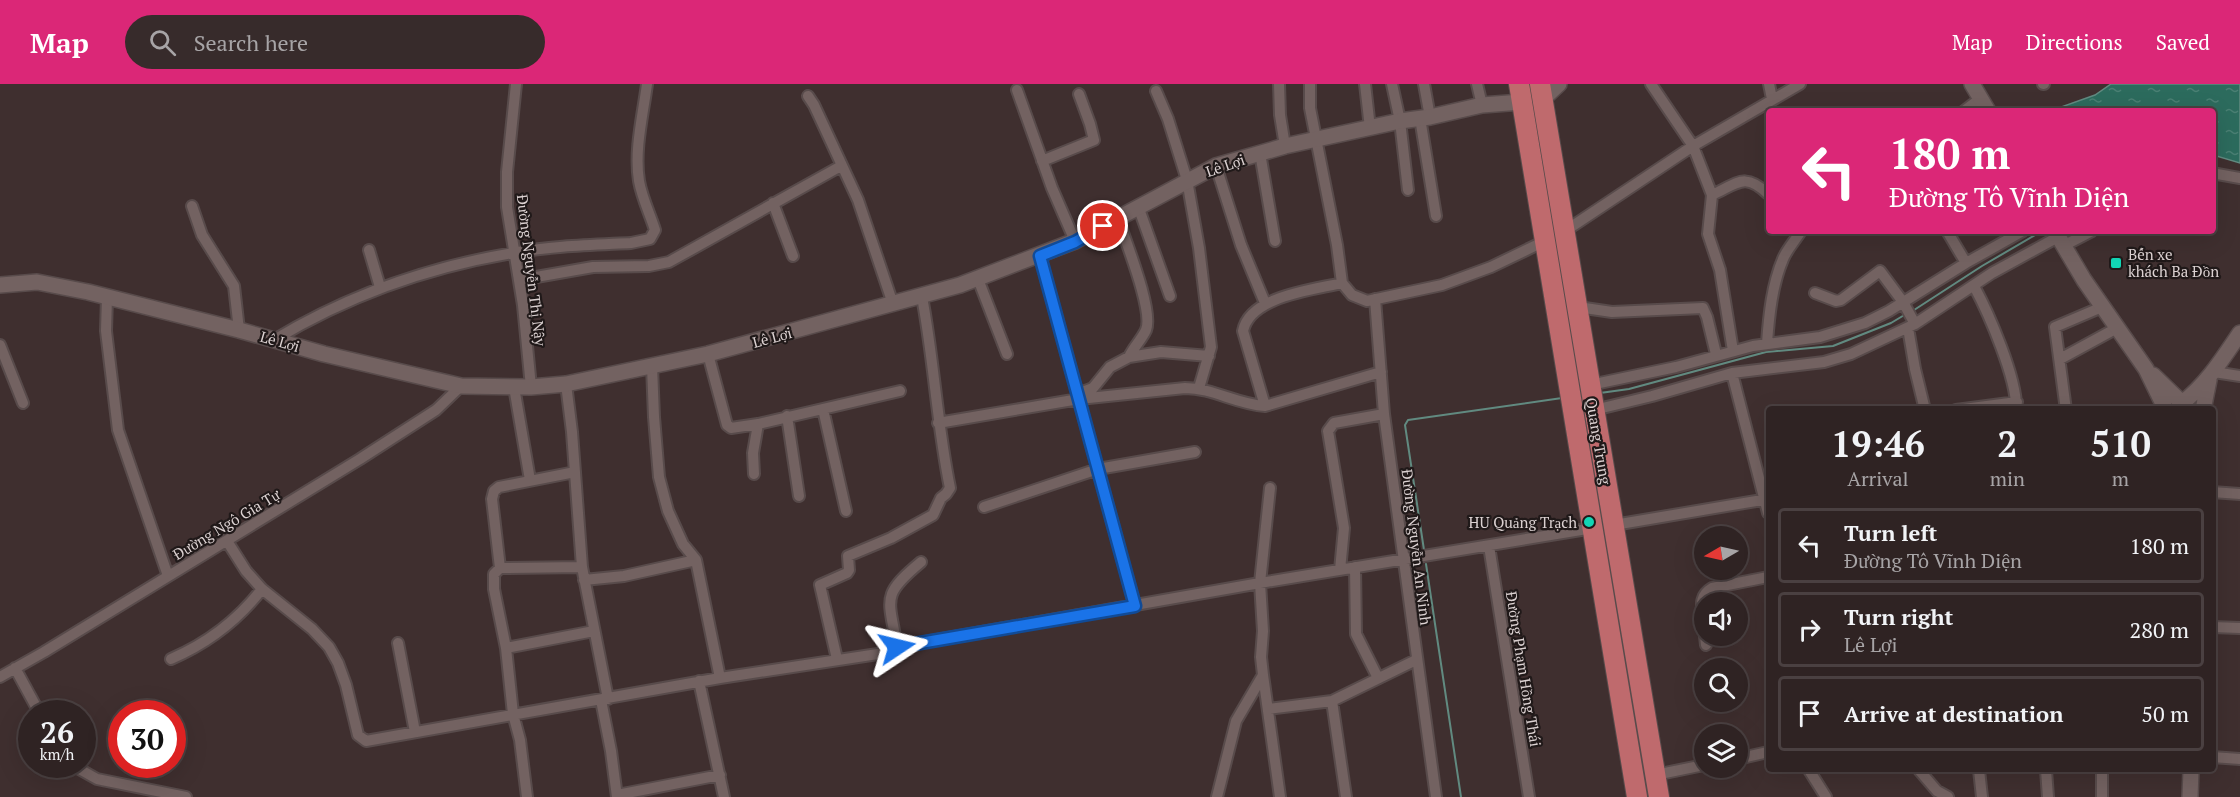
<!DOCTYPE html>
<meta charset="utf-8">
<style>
:root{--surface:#2f2323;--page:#372b2b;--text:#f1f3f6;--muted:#a7a4a6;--line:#4a4041;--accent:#db2777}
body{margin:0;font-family:"PT Serif",serif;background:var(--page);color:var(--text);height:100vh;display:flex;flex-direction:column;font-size:22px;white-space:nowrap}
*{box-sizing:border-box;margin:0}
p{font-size:20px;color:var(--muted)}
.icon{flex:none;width:33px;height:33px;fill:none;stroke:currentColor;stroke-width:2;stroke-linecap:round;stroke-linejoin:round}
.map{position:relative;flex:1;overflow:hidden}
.drawer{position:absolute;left:1766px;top:322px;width:450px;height:366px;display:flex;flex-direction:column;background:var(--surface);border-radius:6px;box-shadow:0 6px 24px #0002,0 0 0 2px var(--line)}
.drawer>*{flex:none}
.hud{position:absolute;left:1766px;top:24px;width:450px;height:126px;border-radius:6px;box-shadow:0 6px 24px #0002,0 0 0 2px var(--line);background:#db2777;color:#fff;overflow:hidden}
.needle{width:39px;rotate:261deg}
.fabs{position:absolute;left:1694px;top:442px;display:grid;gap:12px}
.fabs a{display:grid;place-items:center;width:54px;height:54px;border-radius:50%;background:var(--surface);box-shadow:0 6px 24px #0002,0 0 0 2px var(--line);font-size:30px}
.speed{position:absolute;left:18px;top:616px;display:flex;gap:12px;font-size:30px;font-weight:700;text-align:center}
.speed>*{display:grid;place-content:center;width:78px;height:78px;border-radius:50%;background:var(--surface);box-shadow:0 6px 24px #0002,0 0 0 2px var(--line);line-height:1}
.speed small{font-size:15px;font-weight:400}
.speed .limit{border:9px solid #d22;background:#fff;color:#111}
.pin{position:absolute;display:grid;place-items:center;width:51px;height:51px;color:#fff;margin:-26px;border:3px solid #fff;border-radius:50%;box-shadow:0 2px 6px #0007}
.me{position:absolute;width:66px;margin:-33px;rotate:80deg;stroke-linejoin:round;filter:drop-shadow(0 0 4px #0008)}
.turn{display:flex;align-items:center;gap:21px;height:126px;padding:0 24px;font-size:27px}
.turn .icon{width:78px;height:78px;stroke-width:2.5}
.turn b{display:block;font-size:42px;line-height:51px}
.eta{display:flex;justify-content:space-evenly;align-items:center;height:102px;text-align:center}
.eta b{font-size:36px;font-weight:600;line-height:42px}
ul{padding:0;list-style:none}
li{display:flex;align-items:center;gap:18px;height:75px;margin:0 12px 9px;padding:0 12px;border:3px solid var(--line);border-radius:6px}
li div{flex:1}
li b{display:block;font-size:22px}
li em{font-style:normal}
header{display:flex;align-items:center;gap:36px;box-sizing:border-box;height:84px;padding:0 30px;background:var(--accent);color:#fff}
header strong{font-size:28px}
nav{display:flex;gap:33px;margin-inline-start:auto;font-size:21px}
.search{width:420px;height:54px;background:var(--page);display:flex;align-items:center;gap:15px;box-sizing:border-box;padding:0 21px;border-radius:33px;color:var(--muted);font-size:22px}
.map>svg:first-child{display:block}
.water{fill:url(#water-ripples);stroke:#618a80;stroke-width:1.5}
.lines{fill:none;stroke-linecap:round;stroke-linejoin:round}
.stream{stroke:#618a80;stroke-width:2}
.street-casing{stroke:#584b4b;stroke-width:14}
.secondary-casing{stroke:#584b4b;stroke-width:18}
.highway-casing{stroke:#584b4b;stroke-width:22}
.street{stroke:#736261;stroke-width:10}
.secondary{stroke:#736261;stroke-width:15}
.highway{stroke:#bf6a6d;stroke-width:20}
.route-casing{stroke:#114b97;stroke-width:15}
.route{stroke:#1a73e8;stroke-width:10}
.poi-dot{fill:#12d5b4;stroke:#201919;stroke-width:2}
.labels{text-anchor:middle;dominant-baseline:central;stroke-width:4.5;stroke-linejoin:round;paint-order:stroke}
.street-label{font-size:15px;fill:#dcd2d2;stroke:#201919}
.poi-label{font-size:15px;fill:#dcd2d2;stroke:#201919;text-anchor:start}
</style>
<header>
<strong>Map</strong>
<div class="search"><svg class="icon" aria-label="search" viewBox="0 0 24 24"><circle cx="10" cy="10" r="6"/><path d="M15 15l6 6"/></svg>Search here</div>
<nav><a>Map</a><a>Directions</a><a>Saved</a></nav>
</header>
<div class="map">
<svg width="2240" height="713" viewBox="0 0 2240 713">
<defs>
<pattern id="water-ripples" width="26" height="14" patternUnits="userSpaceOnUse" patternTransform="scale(1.5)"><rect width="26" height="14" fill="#2c6b5d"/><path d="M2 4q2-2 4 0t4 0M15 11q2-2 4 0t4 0" fill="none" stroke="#4a7f73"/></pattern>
</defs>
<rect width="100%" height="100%" fill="#3f2f2f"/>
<path class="water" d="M2111,0H2240V79L2213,71L2212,27H2064L2061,23L2095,11Z"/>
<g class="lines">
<path class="stream" d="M1911,228L1982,182L2042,147
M1600,309L1629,305L1766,268L1833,262L1891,239L1906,230
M1424,466L1405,341L1408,336L1562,314
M1426,480L1461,713"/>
<g class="street-casing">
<path id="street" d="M516,0L507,88V123L523,221L531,303
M1279,0L1280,31L1285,62
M1310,0V24L1337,161L1342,199L1352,211L1367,217L1442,201L1491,183L1545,157
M1365,0L1370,44
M1392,0L1400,37L1408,106
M1424,0L1430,33
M1477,0L1482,21
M1651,0L1693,62L1712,111L1708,150L1720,186L1733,267
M1769,0L1772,15
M2043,0H2044
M1017,6L1052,104L1075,157
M1156,7L1168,35L1187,96L1199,164L1211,263L1199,304
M808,12L814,21L858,116L893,220
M1964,27L1981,14
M1420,34L1436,132
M1260,69L1275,157
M1042,77L1094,56L1090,40L1079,10
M1216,82L1241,161L1265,219
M2212,89L2240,94
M1712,111C1738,99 1745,88 1768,110
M773,119L793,172
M192,122L202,151L234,202L239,246
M1138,122L1170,212
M1118,134C1125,156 1154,227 1146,246C1142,255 1133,264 1129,273
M1565,147L1693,62L1800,0
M1947,147L1966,179
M2063,162L2092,147
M369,166L380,203
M1040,172L1135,522
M978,195L1007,270
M519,196L593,183L649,182L669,178L841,82
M1974,202C1988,228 2018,296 2016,326
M1815,209L1836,217L1841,216L1880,187L1903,218L1915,240
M107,213L106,247L118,346L168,492
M1375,215L1384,330L1436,713
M1578,223L1612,228L1703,224L1707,233L1716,270
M1908,244L1915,285L1925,326
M274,256C347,212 429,183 513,169C551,162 592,161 631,159L650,155L655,146C650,130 642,114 639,97C634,66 643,31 647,0
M1767,259C1769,231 1772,201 1783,175C1787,165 1795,157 1801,147
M0,261L23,319
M708,270L727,341L731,344L758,340L900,307
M2060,275L2117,244
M652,282L654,333L659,393L668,427L683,460L696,476L720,594
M2214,288L2240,292
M1732,289L1768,429
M566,300L572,348L582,483L608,615
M1590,301L1676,283L1753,262L1820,253L1865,239L1889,227L1966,179L2023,147
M514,303L530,396
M1077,310L1093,304L1110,283L1129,273L1161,268L1209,272
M1265,322L1243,247C1250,212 1313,206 1342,199
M823,325L846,427
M1594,326L1652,312L1732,289L1824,278L1851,270L1915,240L1992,189L2058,153
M1956,326L2017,318
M2066,326L2055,243L2102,223
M787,332L799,412
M938,339L1079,315L1185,304C1213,304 1236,320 1265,322L1381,288
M754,390L753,369L758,340
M2212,408L2240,410
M984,423L1098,385L1195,368
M1614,441L1768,415
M227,457L246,487L262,505L312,545L329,563L338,579L346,601L358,651L366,657L720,594L891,568L897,563L1260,499L1593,444
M1489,462L1529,713
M1355,483L1356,550L1378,594
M500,484L582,483
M1340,486L1344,444L1328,347L1334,339L1384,330
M584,496L624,492L696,476
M1704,540C1703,524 1697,513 1712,504L1768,493
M2212,543L2240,544
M1705,552L1706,561
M398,559L415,648
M897,563C889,514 880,512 921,478
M506,564L594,547
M171,575C206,560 238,536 262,505
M837,575L820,501L847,489L849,486L848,472L891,454L933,431L941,414L946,410L950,404C937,341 934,276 922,213
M15,584L40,630
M1263,591L1280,713
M0,593L44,568L360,375L436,326L461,302
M699,597L724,713
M601,616L611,667L617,713
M1332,617L1346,713
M1268,625L1332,617L1416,576
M2212,673L2240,675
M1737,675L1768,668
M72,681L97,695L186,713
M1809,686L1826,713
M1919,686L1937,707L1948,713
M1979,686L1982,713
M2046,686L2048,713
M2102,686V713
M1655,691L1704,681
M617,711L720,691
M527,713L520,656L513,630L506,564L494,505V490L500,484L492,415L494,407L499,403L575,388
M1217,713L1236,637L1263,591L1261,573L1263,547L1260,499L1270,404"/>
</g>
<g class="secondary-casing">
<path id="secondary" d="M1972,0L1988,27
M1543,15L1559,0
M2055,147L2084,196L2146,285L2166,326
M0,201L37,198L88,208L239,246L324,270L461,302L531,303L566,300L708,270L960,201L1075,157L1216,82L1285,62L1400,37L1430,33L1482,21L1522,18
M2153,291L2182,319C2207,300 2223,274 2240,249
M2203,326L2209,296
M2190,713L2191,686"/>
</g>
<g class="highway-casing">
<path id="highway" d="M1519,0L1637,713
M1540,0L1659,713"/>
</g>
<use href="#street" class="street"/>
<use href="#secondary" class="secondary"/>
<use href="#highway" class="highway"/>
</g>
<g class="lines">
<g class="route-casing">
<path id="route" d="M897,563L1135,522L1040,172L1075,158L1103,142"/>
</g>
<use href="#route" class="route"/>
</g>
<g class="poi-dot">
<rect x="2110" y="173" width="12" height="12" rx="3"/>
<circle cx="1589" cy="438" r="6"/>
</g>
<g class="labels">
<g class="street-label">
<text transform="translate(1225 81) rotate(-19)">Lê Lợi</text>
<text transform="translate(532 186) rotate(83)">Đường Nguyễn Thị Nậy</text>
<text transform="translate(772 253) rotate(-15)">Lê Lợi</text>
<text transform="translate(280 257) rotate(16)">Lê Lợi</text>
<text transform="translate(1599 357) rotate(80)">Quang Trung</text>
<text transform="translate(226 440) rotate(-31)">Đường Ngô Gia Tự</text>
<text transform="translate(1417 463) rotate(83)">Đường Nguyễn An Ninh</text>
<text transform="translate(1524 585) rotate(81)">Đường Phạm Hồng Thái</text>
</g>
<g class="poi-label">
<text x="2128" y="170">Bến xe<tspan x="2128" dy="17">khách Ba Đồn</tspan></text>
<text x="1577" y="438" text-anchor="end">HU Quảng Trạch</text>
</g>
</g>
</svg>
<div class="fabs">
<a><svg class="needle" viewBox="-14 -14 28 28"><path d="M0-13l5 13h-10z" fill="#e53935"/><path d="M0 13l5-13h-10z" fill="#a7a4a6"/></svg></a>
<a><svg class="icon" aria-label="sound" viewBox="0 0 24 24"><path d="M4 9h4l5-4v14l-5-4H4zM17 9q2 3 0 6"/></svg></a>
<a><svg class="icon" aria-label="search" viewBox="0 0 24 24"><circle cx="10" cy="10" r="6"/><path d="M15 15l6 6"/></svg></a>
<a><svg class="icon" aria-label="layers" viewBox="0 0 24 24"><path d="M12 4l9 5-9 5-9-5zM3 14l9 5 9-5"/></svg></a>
</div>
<div class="speed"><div>26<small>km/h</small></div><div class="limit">30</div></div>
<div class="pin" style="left:1103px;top:142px;background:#d93025"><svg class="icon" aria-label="arrive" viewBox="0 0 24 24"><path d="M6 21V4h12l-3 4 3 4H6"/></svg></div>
<svg class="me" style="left:897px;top:563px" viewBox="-20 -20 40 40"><path d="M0-17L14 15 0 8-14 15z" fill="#1a73e8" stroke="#fff" stroke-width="4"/></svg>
<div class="hud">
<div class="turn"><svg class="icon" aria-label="left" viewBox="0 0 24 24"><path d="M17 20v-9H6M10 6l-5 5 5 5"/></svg><div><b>180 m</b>Đường Tô Vĩnh Diện</div></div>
</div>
<section class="drawer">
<div class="eta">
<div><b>19:46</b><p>Arrival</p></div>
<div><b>2</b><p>min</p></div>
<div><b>510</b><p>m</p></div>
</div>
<ul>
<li><svg class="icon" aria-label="left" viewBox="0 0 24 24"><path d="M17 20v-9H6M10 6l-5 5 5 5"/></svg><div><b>Turn left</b><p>Đường Tô Vĩnh Diện</p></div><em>180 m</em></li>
<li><svg class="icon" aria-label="right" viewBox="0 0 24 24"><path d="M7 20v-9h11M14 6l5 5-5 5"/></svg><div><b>Turn right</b><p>Lê Lợi</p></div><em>280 m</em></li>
<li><svg class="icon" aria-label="arrive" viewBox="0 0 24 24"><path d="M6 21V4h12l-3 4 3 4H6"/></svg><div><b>Arrive at destination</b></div><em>50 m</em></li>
</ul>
</section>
</div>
